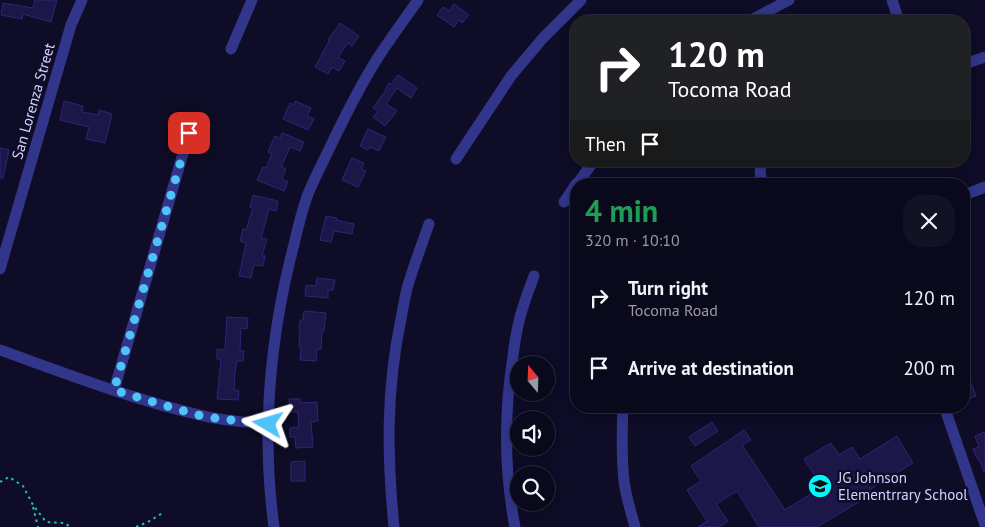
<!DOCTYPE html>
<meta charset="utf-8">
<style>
:root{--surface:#0a091c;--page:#131225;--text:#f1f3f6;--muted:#999aa3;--line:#2a2a3b}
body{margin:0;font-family:"PT Sans",sans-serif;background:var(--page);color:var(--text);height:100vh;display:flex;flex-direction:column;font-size:19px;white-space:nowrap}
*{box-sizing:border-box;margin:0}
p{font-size:16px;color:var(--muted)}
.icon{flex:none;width:28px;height:28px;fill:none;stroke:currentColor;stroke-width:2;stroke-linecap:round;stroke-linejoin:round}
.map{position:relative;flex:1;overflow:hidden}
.side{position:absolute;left:570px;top:178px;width:400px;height:235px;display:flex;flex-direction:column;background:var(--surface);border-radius:20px;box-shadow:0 2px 12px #0003,0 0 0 1px var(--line)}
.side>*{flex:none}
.hud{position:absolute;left:570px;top:15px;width:400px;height:152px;border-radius:20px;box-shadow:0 2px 12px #0003,0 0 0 1px var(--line);background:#202124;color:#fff;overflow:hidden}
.needle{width:32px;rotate:341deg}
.tools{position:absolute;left:510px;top:356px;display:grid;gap:10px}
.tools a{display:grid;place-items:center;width:45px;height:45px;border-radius:50%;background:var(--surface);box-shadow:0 2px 12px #0003,0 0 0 1px var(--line);font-size:25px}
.pin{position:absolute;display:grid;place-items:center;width:42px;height:42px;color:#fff;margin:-21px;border-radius:10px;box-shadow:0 2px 8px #0006}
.me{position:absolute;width:55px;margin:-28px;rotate:277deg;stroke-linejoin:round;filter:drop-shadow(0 0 4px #0008)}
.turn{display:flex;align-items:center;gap:18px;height:105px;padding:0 15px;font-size:22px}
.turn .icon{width:65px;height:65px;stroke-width:2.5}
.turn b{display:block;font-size:35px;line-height:42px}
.then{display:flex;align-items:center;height:48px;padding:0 15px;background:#0003;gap:10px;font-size:19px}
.round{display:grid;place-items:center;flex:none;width:52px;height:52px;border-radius:20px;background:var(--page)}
.headline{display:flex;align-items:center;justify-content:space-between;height:85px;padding:0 15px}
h1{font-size:30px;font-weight:700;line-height:38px;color:#1e9e55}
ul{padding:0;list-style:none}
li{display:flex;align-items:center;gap:15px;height:70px;padding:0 15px}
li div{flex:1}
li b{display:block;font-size:19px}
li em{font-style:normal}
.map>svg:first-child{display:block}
.building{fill:#1c1649;stroke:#2f2578}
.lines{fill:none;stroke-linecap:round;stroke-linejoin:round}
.path{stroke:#21c3ac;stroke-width:2;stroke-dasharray:2.5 4;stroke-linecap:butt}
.minor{stroke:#32368b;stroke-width:11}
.route{stroke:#4fc3f7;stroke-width:9;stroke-dasharray:0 16.2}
.labels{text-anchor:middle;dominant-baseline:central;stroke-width:5;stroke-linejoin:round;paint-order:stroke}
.street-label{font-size:15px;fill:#d3d1ff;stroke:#0e0c26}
.poi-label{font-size:15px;fill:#d3d1ff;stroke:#0e0c26;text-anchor:start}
</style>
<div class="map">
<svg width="985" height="527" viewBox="0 0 985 527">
<rect width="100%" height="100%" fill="#0e0c26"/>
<path class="building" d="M35,0H57L51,22L23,14L22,19L1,15L3,3L33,8Z
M454,4L469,15L462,23L459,20L454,27L437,15L443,7L449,11Z
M340,23L359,36L352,46L348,43L338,57L345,61L339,71L332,67L328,74L315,67L329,41L328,40Z
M398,75L417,88L411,98L397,88L386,104L397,111L385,126L373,117L378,111L373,108L386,90H385L389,83L391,84Z
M64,101L83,106L82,112L98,115L99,110L112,114L105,143L86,139L89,127L60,120Z
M295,101L311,108L307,116L314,119L308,130L283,119L290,103L294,105Z
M368,129L386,137L379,151L369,147L368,150L360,146Z
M282,133L304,142L300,151L290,147L281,167L286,169L282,179L288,182L284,191L257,180L263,167L266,168L272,154L268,152L275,136L280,138Z
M0,148L9,150L3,178H0Z
M352,158L364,163L361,169L366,171L358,187L342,180Z
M253,195L278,201L276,211L269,209L261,238L267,239L262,256H265L263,266L254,265L251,278L239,276L246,243L240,241L243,229L246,230L253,208L250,207Z
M326,216L337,218L336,220L354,224L352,234L334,231L331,242L320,240Z
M317,278L335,280L333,290H328V298L305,296L306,285L316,286Z
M304,311L326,313L324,331H322L321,349H317L316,361L300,360L301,347H299L300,329H299L300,320H303Z
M227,317L248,318L247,329L241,328L240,351H244L243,361H237L235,372L234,390L239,391L238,400L217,399L221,359H217V349L225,350Z
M971,383L976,396L964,400V386Z
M289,399H300V403L317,402L318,421L311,422L313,447L296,448L295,437H290V428L299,427L298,412H290Z
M712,422L718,431L695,446L689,437Z
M744,430L751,440L742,445L785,510L822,487L804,459L831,443L839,455L852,447L860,459L897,436L913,463L866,492L869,496L817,527H759L737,491L716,504L728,521L719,527H698L707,521L687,490L701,481L691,466Z
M985,432V472H984L979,459L978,460L973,449L979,447L975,436Z
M305,461V481H291V462Z"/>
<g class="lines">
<path class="path" d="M0,482L9,477L23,486L33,505L46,522L65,523L70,527
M33,507L38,527
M136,527L148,522L164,512"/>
<path class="minor" d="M892,0L899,21
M749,21L789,0
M231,49L252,0
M964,64L985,57
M456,159L511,76L543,38L581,0
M762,161C759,170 760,175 763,184
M577,184L594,161
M964,195L985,187
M564,202L576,184
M0,269L71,25L82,0
M0,350C67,374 134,400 204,416C224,421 247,422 268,424
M114,390L189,133
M623,406C622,431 621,456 624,481C626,497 631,512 635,527
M944,406L985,525
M274,527C262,438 269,347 290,260C296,238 300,215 308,194C315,177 324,160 332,143C346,114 360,86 377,59C390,39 404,20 418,0
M394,527C387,455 386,390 401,319C403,308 405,296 408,285C414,265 422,244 429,224
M515,527C504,470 504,413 513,356C515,339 518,321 524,304C527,294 531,285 534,276"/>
</g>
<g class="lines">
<path class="route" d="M189,133L114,390L170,407L205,417L268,424"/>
</g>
<defs>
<g id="school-disc" transform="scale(1.25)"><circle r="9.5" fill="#00f9fc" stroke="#0e0c26"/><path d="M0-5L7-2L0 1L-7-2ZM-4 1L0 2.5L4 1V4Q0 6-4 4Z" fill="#111"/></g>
</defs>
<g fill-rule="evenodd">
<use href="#school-disc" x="820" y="486"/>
</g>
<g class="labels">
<g class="street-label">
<text transform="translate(33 101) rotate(-74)">San Lorenza Street</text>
</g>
<g class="poi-label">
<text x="838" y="477">JG Johnson<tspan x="838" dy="17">Elementrrary School</tspan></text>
</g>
</g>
</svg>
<div class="tools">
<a><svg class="needle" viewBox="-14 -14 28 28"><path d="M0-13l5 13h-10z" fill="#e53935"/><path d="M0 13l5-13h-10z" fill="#999aa3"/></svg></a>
<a><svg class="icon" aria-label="sound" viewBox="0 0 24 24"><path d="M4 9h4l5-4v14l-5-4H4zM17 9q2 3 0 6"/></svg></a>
<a><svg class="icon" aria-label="search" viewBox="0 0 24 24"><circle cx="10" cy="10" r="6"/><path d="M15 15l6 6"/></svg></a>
</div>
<div class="pin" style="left:189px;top:133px;background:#d93025"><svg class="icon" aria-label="arrive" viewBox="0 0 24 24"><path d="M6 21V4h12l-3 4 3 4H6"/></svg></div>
<svg class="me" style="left:268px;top:424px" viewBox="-20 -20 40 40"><path d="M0-17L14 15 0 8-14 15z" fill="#4fc3f7" stroke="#fff" stroke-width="4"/></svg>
<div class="hud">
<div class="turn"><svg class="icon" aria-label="right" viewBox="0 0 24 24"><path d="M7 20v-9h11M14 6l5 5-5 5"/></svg><div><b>120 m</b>Tocoma Road</div></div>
<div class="then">Then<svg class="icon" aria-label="arrive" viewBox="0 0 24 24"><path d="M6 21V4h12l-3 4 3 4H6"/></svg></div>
</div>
<section class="side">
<div class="headline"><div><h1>4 min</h1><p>320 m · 10:10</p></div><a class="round"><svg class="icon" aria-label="close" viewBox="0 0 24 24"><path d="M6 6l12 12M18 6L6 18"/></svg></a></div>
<ul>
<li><svg class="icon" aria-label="right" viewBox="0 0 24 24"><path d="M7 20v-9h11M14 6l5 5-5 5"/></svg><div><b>Turn right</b><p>Tocoma Road</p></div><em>120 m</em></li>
<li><svg class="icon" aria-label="arrive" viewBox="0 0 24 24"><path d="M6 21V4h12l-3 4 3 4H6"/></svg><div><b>Arrive at destination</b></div><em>200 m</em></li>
</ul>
</section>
</div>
